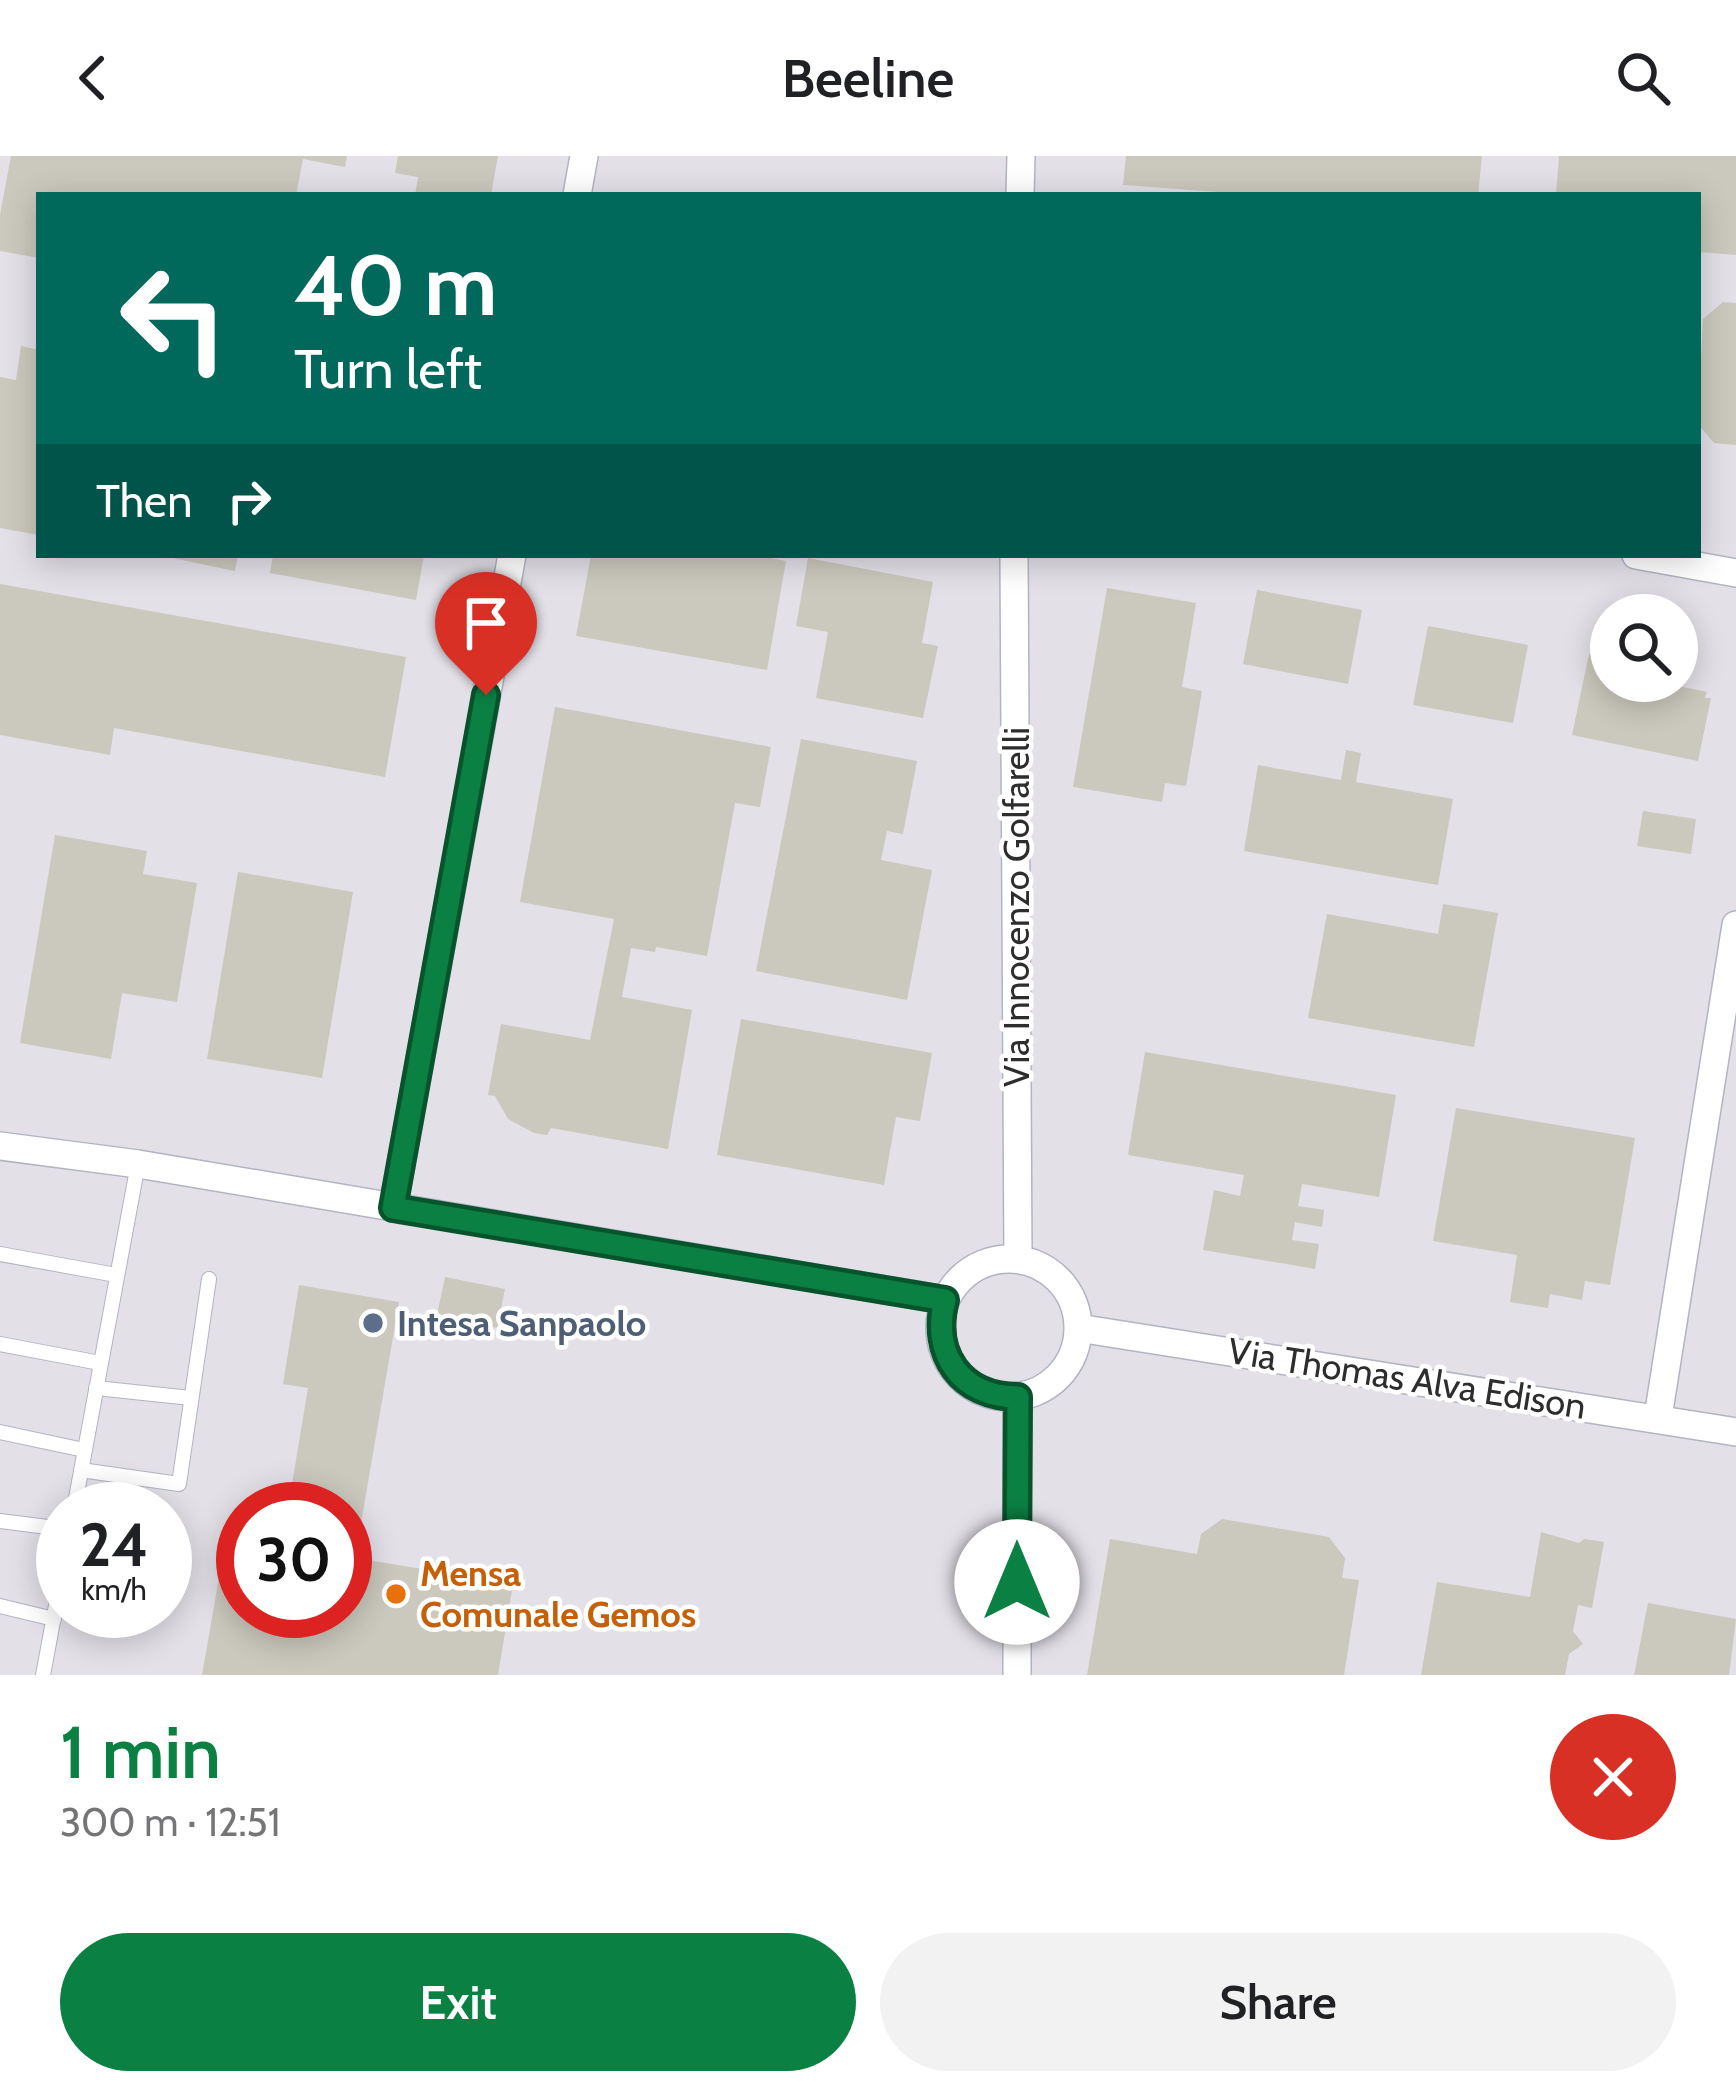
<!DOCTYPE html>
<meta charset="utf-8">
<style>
:root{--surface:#fff;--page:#f2f2f2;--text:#202124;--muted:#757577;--accent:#0b8043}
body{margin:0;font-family:Cabin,sans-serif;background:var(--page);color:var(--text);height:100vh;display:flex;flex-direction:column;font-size:45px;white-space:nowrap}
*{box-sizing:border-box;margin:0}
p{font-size:39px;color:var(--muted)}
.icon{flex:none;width:66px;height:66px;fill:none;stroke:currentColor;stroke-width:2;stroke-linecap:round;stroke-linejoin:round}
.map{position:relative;height:1519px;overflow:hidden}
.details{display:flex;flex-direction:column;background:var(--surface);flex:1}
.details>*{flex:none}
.guide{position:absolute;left:36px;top:36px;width:1665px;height:366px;border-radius:0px;box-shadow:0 6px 30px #0003;background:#00695c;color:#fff;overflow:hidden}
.buttons{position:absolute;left:1590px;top:438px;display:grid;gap:24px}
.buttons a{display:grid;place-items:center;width:108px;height:108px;border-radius:50%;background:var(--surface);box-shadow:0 6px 30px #0003;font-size:60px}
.speed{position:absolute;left:36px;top:1326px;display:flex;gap:24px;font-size:60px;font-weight:700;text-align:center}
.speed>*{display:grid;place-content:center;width:156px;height:156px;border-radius:50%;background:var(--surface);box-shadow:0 6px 30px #0003;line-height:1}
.speed small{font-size:30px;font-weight:400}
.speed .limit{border:18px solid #d22;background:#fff;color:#111}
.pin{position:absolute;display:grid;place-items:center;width:102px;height:102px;color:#fff;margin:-123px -51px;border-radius:50% 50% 50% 0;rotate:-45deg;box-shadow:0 0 12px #0007}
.pin .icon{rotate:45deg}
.me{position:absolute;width:132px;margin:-66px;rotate:0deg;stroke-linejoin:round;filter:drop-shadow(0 0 9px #0008)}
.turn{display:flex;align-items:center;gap:42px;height:252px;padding:0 60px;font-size:54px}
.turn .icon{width:156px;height:156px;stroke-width:2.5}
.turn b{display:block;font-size:84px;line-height:102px}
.then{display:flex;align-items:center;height:114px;padding:0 60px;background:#0003;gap:24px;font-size:45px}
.round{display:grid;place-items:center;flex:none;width:126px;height:126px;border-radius:63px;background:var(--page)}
.head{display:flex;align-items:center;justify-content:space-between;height:204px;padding:0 60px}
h1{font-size:72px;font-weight:600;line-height:90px;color:var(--accent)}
.primary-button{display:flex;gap:24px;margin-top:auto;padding:24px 60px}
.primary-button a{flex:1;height:138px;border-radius:72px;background:var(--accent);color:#fff;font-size:48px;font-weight:600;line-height:138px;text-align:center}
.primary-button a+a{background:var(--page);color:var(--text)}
header{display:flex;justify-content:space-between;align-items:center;height:156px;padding:0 60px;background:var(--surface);font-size:54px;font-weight:600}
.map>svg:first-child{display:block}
.industrial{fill:#e3e0e8;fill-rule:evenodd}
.building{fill:#cbc8bd}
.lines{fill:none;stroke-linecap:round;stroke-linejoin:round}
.service-casing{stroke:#b3b4c2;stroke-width:16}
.minor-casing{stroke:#b3b4c2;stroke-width:30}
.service{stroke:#fff;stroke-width:14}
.minor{stroke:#fff;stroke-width:27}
.route-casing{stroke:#07532c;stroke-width:30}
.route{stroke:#0b8043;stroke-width:21}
.service-dot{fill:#5c6f8a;stroke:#fff;stroke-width:4.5}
.food-dot{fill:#e8710a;stroke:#fff;stroke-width:4.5}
.labels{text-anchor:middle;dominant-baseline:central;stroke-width:9;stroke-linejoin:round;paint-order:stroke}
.street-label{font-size:36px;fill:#2d2d2d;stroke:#fff}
.service-label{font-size:36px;font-weight:bold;fill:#4e5e75;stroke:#fff;text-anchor:start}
.food-label{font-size:36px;font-weight:bold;fill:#c56008;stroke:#fff;text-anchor:start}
</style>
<header><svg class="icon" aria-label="back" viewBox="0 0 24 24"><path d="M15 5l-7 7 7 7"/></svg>Beeline<svg class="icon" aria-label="search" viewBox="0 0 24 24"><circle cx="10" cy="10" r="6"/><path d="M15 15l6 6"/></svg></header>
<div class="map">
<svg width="1736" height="1519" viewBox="0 0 1736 1519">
<rect width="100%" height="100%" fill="#f0eadf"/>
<path class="industrial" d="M0,0H1736V1519H0ZM39,39H1698V399H39ZM1611,459H1677V525H1611ZM63,1353H165V1455H63ZM243,1353H345V1455H243Z"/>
<path class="building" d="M11,0H347L345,11L303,3L296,39H39V102L0,95V59Z
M398,0H498L491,39H415L418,21L395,17Z
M1126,0H1482L1478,39H1260L1123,29Z
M1559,0H1736V99L1698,96V39H1556Z
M1723,146L1736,147V289L1714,287L1698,268L1703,163Z
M21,190L39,194V379L0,372V221L16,224Z
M158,399H238L235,415Z
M273,399H424L416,444L270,417Z
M591,399H755L786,405L767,514L576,480Z
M808,402L933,426L922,487L938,490L923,562L816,542L828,476L796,470Z
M0,428L406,501L385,621L114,572L110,599L0,579Z
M1107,432L1196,447L1182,531L1202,535L1186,630L1165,627L1162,646L1073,631Z
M1257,434L1362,454L1348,528L1243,508Z
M1428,470L1528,489L1513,567L1413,549Z
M1589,498L1611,502V525H1654L1707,536L1705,542H1711L1698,605L1572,579Z
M555,551L771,591L760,651L735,647L707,800L656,791L655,796L631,792L622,841L692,854L668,993L551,972L547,979L534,977L508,963L495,940L488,939L501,868L590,884L614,763L520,746Z
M801,583L917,605L903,678L887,675L881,704L932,714L907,844L756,815Z
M1346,594L1361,597L1356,626L1453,643L1438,729L1244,695L1258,609L1341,624Z
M1643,655L1696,663L1691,698L1637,690Z
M55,679L147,695L143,718L197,727L177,846L122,837L111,903L20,887Z
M238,716L353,736L322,922L207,903Z
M1443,748L1498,757L1474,891L1308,862L1327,758L1438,778Z
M741,863L932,897L920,965L896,961L884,1029L717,999Z
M1145,896L1396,939L1379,1041L1302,1028L1298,1050L1324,1054L1322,1071L1295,1066L1292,1084L1319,1088L1315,1113L1203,1094L1214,1034L1240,1040L1244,1019L1128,999Z
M1456,952L1635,982L1610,1129L1585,1125L1582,1144L1550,1138L1548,1152L1510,1146L1517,1099L1433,1085Z
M445,1121L505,1133L497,1172L437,1159Z
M299,1129L399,1146L355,1402L513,1428L498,1519H202L226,1381L243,1383V1455H345V1353L342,1348L290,1340L308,1232L283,1228Z
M1222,1363L1329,1381L1345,1402L1342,1422L1359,1424L1344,1519H1087L1110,1383L1197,1398L1201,1378Z
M1541,1376L1579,1387L1584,1383L1604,1386L1592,1452L1578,1449L1573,1475L1583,1488L1569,1498L1565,1519H1421L1437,1426L1530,1441Z
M1648,1447L1736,1463L1729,1519H1634Z"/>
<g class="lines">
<g class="service-casing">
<path id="service" d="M0,1098L116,1119
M0,1188L100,1207
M96,1232L191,1242
M0,1276L84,1294
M81,1314L179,1328L209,1123
M74,1353L138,1008
M0,1365L63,1373
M0,1450L54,1463
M43,1519L63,1412"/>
</g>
<g class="minor-casing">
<path id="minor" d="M577,39L584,0
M1020,39L1021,0
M1014,399L1018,1103
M1636,399L1736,417
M0,990L138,1008L945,1144
M393,1052L512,399
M940 1172a69 69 0 1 1 138 0a69 69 0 1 1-138 0Z
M1078,1172L1736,1276
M1658,1261L1736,769
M1017,1519V1241"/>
</g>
<use href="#service" class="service"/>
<use href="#minor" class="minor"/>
</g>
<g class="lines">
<g class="route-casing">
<path id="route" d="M486,539L393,1052L945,1144C931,1198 961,1241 1018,1241L1017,1426"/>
</g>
<use href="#route" class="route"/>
</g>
<circle class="service-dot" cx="373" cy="1167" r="12"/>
<circle class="food-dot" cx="396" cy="1438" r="12"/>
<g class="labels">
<g class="street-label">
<text transform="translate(1016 751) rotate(-90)">Via Innocenzo Golfarelli</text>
<text transform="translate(1407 1222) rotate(9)">Via Thomas Alva Edison</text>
</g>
<g class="service-label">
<text x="397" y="1167">Intesa Sanpaolo</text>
</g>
<g class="food-label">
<text x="420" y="1417">Mensa<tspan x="420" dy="41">Comunale Gemos</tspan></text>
</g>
</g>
</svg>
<div class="buttons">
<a><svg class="icon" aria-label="search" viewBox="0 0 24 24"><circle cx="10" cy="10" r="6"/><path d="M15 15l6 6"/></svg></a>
</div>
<div class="speed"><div>24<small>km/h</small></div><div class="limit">30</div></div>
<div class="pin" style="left:486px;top:539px;background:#d93025"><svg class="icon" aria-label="arrive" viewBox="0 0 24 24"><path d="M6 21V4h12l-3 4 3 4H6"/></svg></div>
<svg class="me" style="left:1017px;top:1426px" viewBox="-20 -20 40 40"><circle r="19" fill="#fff"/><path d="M0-13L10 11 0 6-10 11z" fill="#0b8043"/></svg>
<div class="guide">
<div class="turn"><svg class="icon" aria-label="left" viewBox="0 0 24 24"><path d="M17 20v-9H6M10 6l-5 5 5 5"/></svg><div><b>40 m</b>Turn left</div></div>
<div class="then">Then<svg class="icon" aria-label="right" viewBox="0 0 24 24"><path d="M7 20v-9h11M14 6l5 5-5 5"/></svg></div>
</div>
</div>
<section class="details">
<div class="head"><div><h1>1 min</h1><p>300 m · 12:51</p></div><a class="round" style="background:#d93025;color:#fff"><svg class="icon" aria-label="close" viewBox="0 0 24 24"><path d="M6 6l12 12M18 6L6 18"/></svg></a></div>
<div class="primary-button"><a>Exit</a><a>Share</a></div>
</section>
